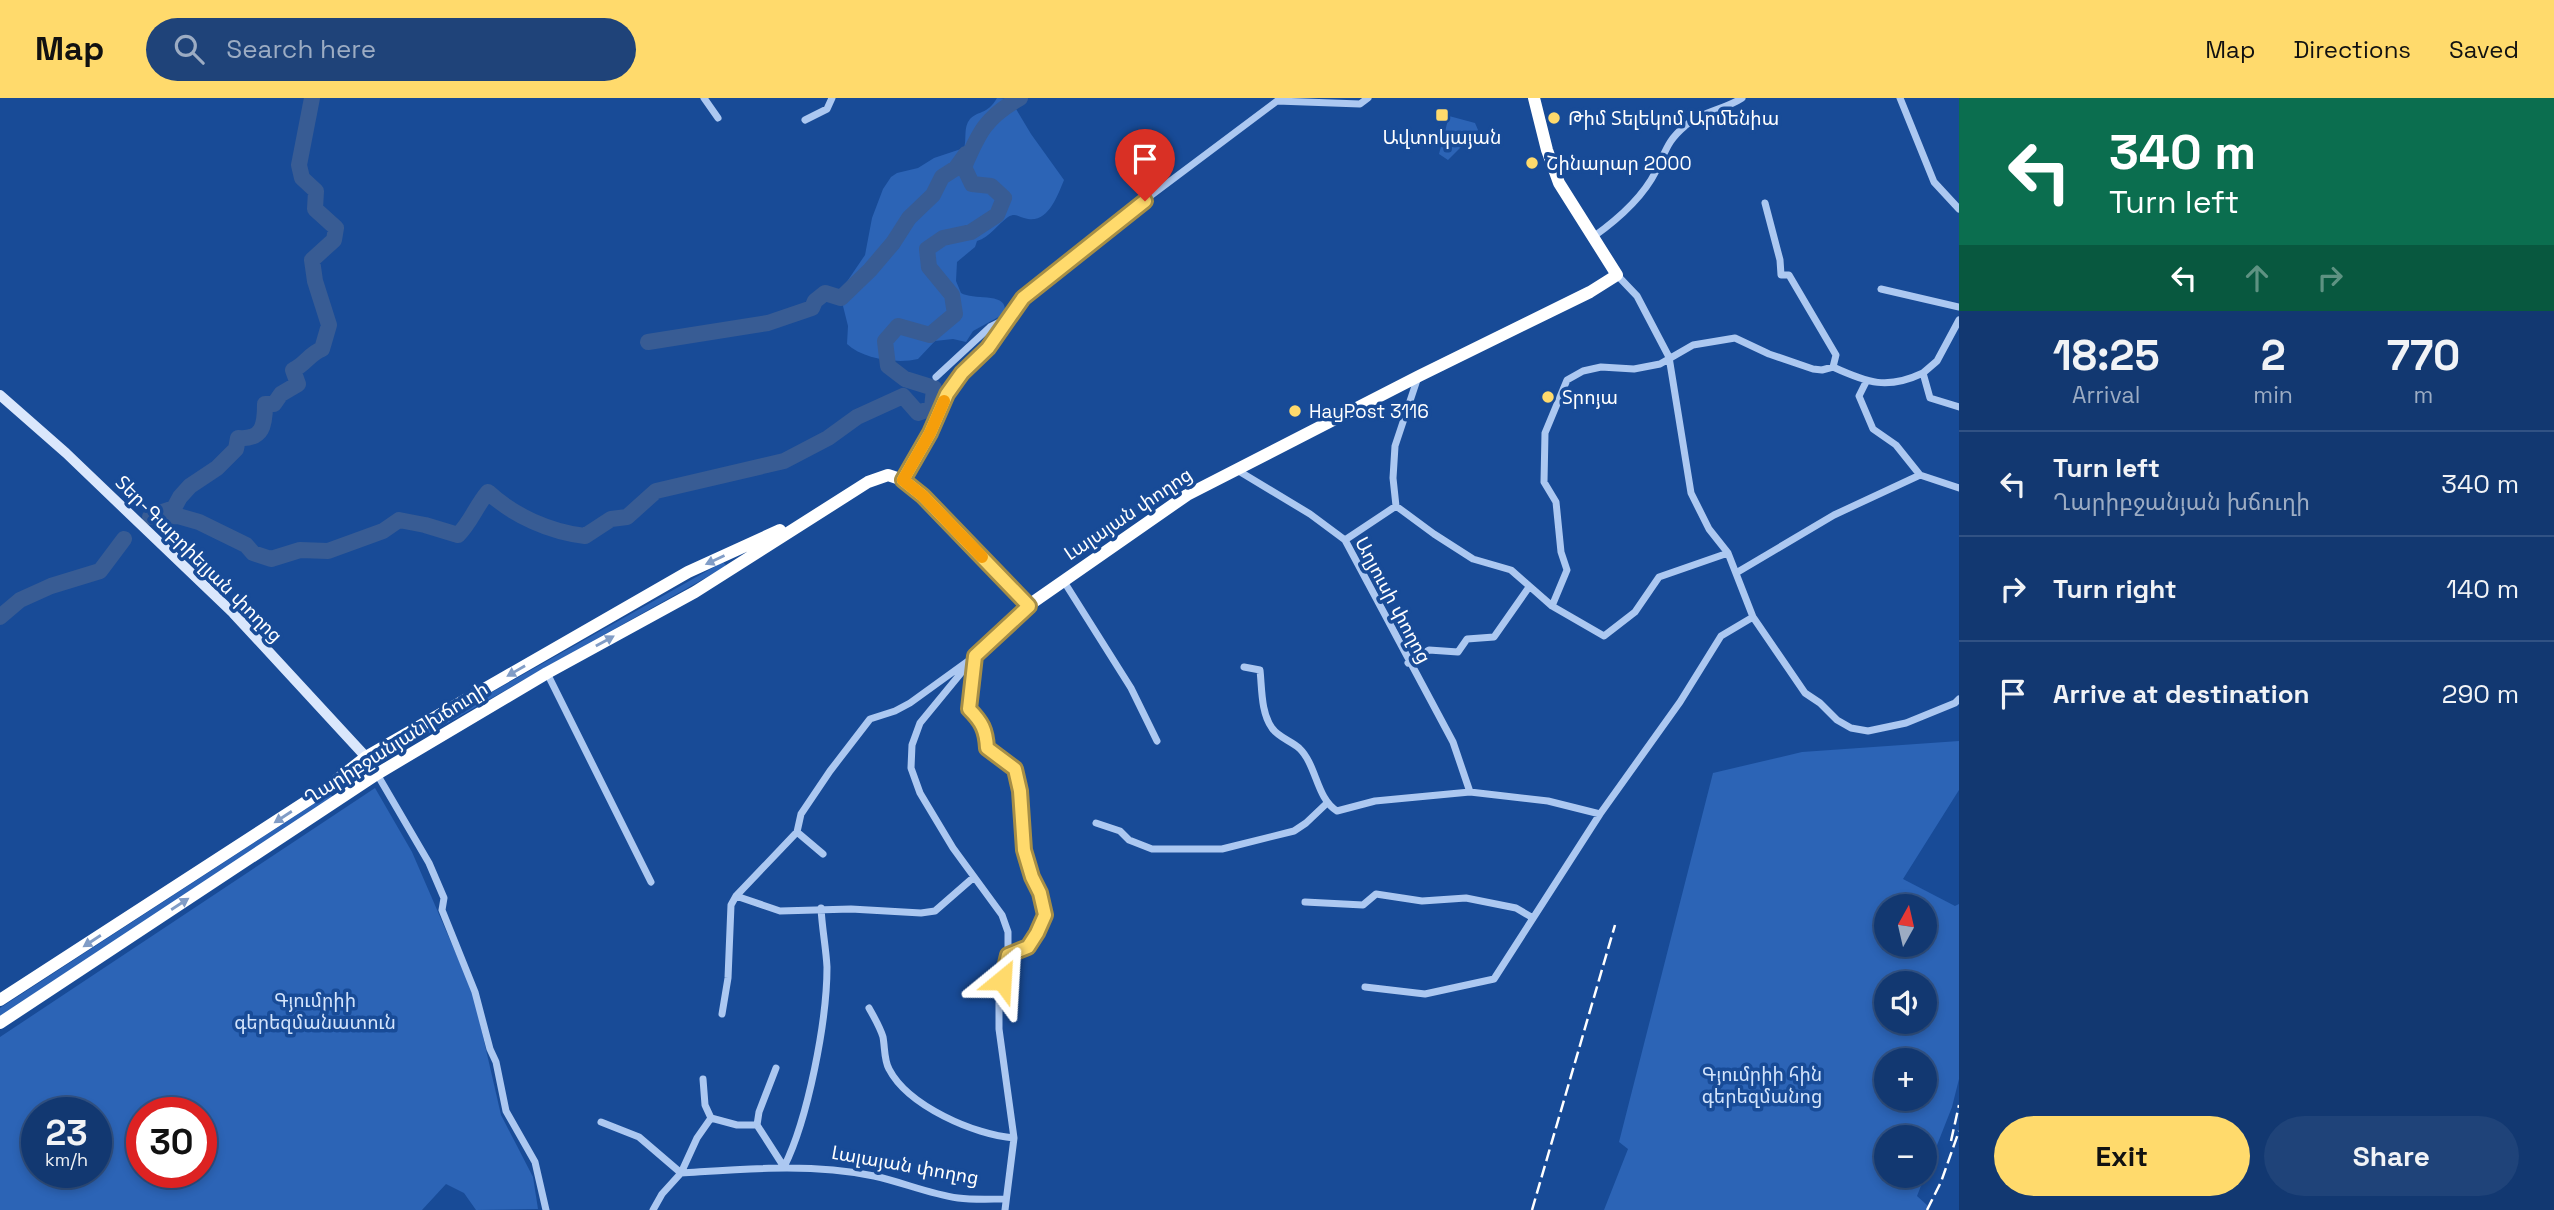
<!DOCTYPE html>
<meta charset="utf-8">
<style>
:root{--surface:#123871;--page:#1f4379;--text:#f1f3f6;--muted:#9cacc3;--line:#315284;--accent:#ffda6c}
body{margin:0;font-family:"Space Grotesk","Noto Sans Armenian",sans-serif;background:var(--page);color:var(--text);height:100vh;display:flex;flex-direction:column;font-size:26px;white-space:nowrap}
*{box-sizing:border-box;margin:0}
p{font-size:23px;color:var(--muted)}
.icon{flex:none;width:38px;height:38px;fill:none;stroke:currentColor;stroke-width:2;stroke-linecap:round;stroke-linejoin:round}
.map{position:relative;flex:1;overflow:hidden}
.side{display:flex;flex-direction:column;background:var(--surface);width:595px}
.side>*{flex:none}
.banner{background:#0b6e4f;color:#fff;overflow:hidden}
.needle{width:46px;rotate:8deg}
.controls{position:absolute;left:1874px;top:796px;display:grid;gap:14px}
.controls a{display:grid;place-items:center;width:63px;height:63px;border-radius:50%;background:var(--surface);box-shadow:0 4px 10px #0003,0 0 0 2px var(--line);font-size:35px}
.speed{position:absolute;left:21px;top:999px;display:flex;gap:14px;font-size:35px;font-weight:700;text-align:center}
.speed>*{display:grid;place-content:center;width:91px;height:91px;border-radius:50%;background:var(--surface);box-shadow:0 4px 10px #0003,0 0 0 2px var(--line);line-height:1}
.speed small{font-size:18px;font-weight:400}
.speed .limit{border:10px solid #d22;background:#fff;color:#111}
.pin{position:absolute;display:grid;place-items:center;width:60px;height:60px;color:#fff;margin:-72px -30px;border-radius:50% 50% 50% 0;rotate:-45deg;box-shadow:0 0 7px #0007}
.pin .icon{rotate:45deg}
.me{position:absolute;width:77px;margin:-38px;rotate:27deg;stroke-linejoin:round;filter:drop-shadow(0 0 5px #0008)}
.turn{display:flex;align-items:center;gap:24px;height:147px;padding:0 35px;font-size:32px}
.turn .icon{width:91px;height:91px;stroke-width:2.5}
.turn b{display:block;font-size:49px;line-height:60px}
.lanes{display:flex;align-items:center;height:66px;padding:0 35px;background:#0003;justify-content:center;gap:35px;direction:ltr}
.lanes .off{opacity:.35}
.eta{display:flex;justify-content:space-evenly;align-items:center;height:119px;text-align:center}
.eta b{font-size:42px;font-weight:700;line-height:49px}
.cta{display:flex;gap:14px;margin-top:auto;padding:14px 35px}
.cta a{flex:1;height:80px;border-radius:42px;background:var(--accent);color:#111;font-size:28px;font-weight:700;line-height:80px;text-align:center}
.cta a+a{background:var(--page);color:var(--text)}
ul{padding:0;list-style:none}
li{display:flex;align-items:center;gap:21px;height:105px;padding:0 35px;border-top:2px solid var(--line)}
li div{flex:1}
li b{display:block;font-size:26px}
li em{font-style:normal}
header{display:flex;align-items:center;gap:42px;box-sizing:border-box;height:98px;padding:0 35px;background:var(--accent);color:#111}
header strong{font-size:33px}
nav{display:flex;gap:38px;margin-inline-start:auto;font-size:24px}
.search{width:490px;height:63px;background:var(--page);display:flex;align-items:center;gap:18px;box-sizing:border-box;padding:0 24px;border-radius:38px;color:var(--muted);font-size:26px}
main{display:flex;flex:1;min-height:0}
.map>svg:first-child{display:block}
.green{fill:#2c64b6;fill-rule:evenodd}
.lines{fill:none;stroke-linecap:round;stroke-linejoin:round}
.river{stroke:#385c94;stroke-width:16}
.street{stroke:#acc8f1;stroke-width:7}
.secondary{stroke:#dae7fc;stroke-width:10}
.highway{stroke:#fff;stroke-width:12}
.rail{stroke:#fff;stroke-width:2.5;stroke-dasharray:12 5;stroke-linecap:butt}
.oneway{fill:#809cc6}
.route-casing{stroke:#a68e46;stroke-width:18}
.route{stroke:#ffda6c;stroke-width:12}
.slow{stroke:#f59e0b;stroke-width:12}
.poi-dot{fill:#ffda6c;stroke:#184b97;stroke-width:2.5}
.labels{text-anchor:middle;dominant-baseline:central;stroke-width:7;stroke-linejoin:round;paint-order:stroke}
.poi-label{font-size:19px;fill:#fff;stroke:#184b97;text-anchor:start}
.street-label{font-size:19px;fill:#fff;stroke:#184b97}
.park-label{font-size:19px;fill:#d3e4fc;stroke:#184b97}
</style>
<header>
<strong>Map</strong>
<div class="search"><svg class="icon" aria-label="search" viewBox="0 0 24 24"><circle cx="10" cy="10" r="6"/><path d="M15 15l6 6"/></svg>Search here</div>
<nav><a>Map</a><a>Directions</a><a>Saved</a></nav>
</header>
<main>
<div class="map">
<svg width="1959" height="1112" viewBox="0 0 1959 1112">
<rect width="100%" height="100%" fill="#184b97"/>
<path class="green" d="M997,0L1010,1L1031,36L1064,82C1057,99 1047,128 1024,120C1017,118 1015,115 1008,119C997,127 990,139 977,143L975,149L957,164L956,183L961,195C974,203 1011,193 1004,216L973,233L966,244L953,241L935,243L918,261C897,266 863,261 847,246L848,228L841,200L846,185L865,157L872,120L883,91L891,79L897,75L918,70L934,60L964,50C967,41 963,29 970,21C979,12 987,17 997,0Z
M1449,18L1475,25L1478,32L1448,62L1439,56Z
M723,464L726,467L723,470L385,660L382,656Z
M1959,643V692L1903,781L1955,808L1959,806V981L1952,1009L1917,1098L1928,1108L1926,1112H1604L1628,1051L1619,1044L1713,675L1802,654ZM1925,808V847H1886V808ZM1886,886H1925V924H1886ZM1925,962V1001H1886V962ZM1886,1040H1925V1078H1886Z
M375,690L412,754L473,895L501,1017L533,1079L538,1111L476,1112L464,1095L446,1086L422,1112H0V939ZM37,1015H96V1074H37ZM142,1015H201V1074H142Z
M329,696L334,699L0,918V910Z"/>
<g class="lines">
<path class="river" d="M648,244L768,225L812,210L815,203L825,195L841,200L870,172L893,145L909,120L933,97L942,79L956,70L966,56
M159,415L174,410L180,399L190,388L217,370L236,351L238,340C263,342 265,327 265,306H274L281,296L298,286L293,272C306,266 309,256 322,251L329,227L315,183L312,162L334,142L336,130L315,111L316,93L302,80L299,67L312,0
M150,419L178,418L199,424L246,447L253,455L271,461L300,452L328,453L383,433L399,422L425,427L458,437C471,424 476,408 488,394C514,418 550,434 585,438L611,421L627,419L656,393L784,363L828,340L857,319L903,298L918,315L932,310L934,290L905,281L888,268L885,243L898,228L930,237L955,216L952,197L929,169L927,151L943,140L971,134L997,117L1004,100L991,88L972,86L964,69C979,34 986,19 1020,0
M0,519L20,502L51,488L100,473L124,441"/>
<path class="street" d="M704,0L718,20
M1900,0L1934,84L1959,111
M805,22L827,11L832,0
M1765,105L1780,162L1781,177H1789L1836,257L1833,269
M1593,139C1617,122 1643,99 1656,73C1666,53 1667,43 1685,28C1702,13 1724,12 1742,0
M1617,177L1637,198L1669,259L1691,395L1709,431L1728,455L1753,519L1805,595L1820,605L1837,622L1851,630L1868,633L1906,625L1955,605L1959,601
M1881,191L1959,209
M1923,275L1937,263L1959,222
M936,279L990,229L1006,221
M1418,279L1395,348L1393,380L1396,408L1434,436L1473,461L1511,472L1552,508L1604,538L1635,514L1659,479L1728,455
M1866,284L1859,298L1873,331L1896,347L1920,377L1959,390
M1237,372L1310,416L1345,442L1453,644L1470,694
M903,382L930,335L947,296L962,275L988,250L1023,200L1129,114L1277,3L1360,6L1368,0
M1345,442L1396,408
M1736,475L1834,417L1920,377
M1063,482L1131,590L1157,643
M1552,508L1567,472L1561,454L1556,404L1544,384L1545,335L1567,282L1583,273L1601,269L1634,271L1660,266L1693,247L1735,240L1769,256L1813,271L1822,272L1833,269C1868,285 1887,292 1923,275L1930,300L1959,309
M1408,565L1429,552L1458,554L1467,541L1494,539L1529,489
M1244,569L1260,572C1262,591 1261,615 1272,630C1278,639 1291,643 1299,650C1317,667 1316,700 1337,713L1375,703L1470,694L1548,703L1600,716
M547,575L651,784
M377,676L429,765L444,800L442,812L475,894L490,951L496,964L506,1013L535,1064L546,1112
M1096,725L1120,733L1129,742L1152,751H1222L1294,733L1306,725L1326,706
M797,734L823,756
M736,798L780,813L851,811L921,815L935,813L974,779
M1305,804L1363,807L1376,796L1422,803L1466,800L1516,810L1533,820
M1365,889L1425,896L1494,881L1600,716L1680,604L1721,538L1753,519
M869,910C874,919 880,929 883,939C885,950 884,962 889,971C908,1008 975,1037 1014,1040
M722,916L728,880L731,807L736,798L797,734L801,716L830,673L870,621L895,613L910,605L975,558L969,611C982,624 986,632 987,650L1015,671L1020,693L1024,752L1032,779L1040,795L1045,817L1037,836L1028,849L1008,857
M703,981L705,1007L711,1020L737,1027H757L784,1069
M601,1024L639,1039L681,1075L697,1040L711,1020
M757,1027L759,1014L776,970
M784,1069C808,1021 827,923 827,869C826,850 822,830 821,810
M653,1112L662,1096L681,1075C746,1071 810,1065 874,1078C902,1084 929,1096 958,1100C974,1102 990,1101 1006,1101
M1005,1112L1014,1040L999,931V905L1008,857V834L1002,817L953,750L920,695L911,670L912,647L920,625L975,558L1029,507"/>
<path class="secondary" d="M0,297L66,355L233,515L366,659L377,676"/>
<path class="highway" d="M0,902L324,692L366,659L688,474L780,432
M0,925L377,676L547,575L695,494L868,384L888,377L903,382L924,399L1029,507L1187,397L1419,278L1590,194L1617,177L1559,85L1547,52L1534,0"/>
<path class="rail" d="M1951,1043L1959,1007
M1532,1112L1615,827
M1927,1112L1941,1084L1959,1033"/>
</g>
<defs><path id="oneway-solid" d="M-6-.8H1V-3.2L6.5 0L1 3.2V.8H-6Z" transform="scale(1.75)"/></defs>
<g class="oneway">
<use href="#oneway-solid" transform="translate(715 462) rotate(155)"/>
<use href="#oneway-solid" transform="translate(605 543) rotate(-29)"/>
<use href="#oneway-solid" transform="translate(516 573) rotate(150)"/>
<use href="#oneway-solid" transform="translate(283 719) rotate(147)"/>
<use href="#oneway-solid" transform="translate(180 806) rotate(-33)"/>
<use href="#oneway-solid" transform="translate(92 843) rotate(147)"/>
</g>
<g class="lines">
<g class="route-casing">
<path id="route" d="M1002,882L1008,857L1028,849L1037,835L1045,817L1040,795L1032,779L1024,752L1020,693L1015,671L987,650C986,632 982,624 969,611L975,558L1029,508L923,398L903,382L930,335L947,296L962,275L988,250L1023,200L1145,103"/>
</g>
<use href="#route" class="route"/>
<path class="slow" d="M944,303L930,335L903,382L923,398L982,459"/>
</g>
<g class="poi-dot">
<rect x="1435" y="10" width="14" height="14" rx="3.5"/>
<circle cx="1554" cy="20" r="7"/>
<circle cx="1532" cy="65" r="7"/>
<circle cx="1548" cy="299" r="7"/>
<circle cx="1295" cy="313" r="7"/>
</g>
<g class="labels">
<g class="poi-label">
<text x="1568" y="20">Թիմ Տելեկոմ Արմենիա</text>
<text x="1442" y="39" text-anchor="middle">Ավտոկայան</text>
<text x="1546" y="65">Շինարար 2000</text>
<text x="1562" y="299">Տրոյա</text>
<text x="1309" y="313">HayPost 3116</text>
</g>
<g class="street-label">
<text transform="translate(1128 416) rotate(-34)">Լալայան փողոց</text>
<text transform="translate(199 461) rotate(45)">Տեր-Գաբրիելյան փողոց</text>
<text transform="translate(1393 502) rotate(62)">Աղյուսի փողոց</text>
<text transform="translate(396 645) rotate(-32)">Ղարիբջանյան խճուղի</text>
<text transform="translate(905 1067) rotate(10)">Լալայան փողոց</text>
</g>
<g class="park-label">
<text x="315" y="902">Գյումրիի<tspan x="315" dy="22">գերեզմանատուն</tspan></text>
<text x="1762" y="976">Գյումրիի հին<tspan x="1762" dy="22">գերեզմանոց</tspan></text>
</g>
</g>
</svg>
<div class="controls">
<a><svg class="needle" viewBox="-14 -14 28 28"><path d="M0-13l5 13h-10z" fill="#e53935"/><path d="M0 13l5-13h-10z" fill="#9cacc3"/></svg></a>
<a><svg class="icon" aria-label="sound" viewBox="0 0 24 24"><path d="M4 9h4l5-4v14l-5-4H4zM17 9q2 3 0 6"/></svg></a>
<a>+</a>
<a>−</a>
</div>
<div class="speed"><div>23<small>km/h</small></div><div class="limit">30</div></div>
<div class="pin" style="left:1145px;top:103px;background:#d93025"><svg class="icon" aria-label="arrive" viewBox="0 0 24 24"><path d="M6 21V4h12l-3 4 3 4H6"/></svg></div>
<svg class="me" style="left:1002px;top:882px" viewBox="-20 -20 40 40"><path d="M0-17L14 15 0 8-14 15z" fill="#ffda6c" stroke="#fff" stroke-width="4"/></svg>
</div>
<section class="side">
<div class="banner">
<div class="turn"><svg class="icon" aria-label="left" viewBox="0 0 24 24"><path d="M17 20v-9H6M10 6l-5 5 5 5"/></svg><div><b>340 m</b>Turn left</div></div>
<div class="lanes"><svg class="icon" aria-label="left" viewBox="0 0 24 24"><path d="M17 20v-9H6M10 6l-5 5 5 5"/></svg><svg class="icon off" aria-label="ahead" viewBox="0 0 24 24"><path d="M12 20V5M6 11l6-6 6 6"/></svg><svg class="icon off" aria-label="right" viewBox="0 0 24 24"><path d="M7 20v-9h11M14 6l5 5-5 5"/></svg></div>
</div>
<div class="eta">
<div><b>18:25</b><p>Arrival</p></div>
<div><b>2</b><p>min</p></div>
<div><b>770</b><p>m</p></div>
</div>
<ul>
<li><svg class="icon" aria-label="left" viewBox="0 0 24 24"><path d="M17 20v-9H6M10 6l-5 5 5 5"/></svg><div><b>Turn left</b><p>Ղարիբջանյան խճուղի</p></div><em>340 m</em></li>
<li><svg class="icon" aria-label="right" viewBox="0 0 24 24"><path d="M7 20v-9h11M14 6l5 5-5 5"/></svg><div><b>Turn right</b></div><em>140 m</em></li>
<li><svg class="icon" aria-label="arrive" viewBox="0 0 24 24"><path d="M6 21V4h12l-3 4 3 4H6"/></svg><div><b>Arrive at destination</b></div><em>290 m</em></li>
</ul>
<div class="cta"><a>Exit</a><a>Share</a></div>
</section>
</main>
